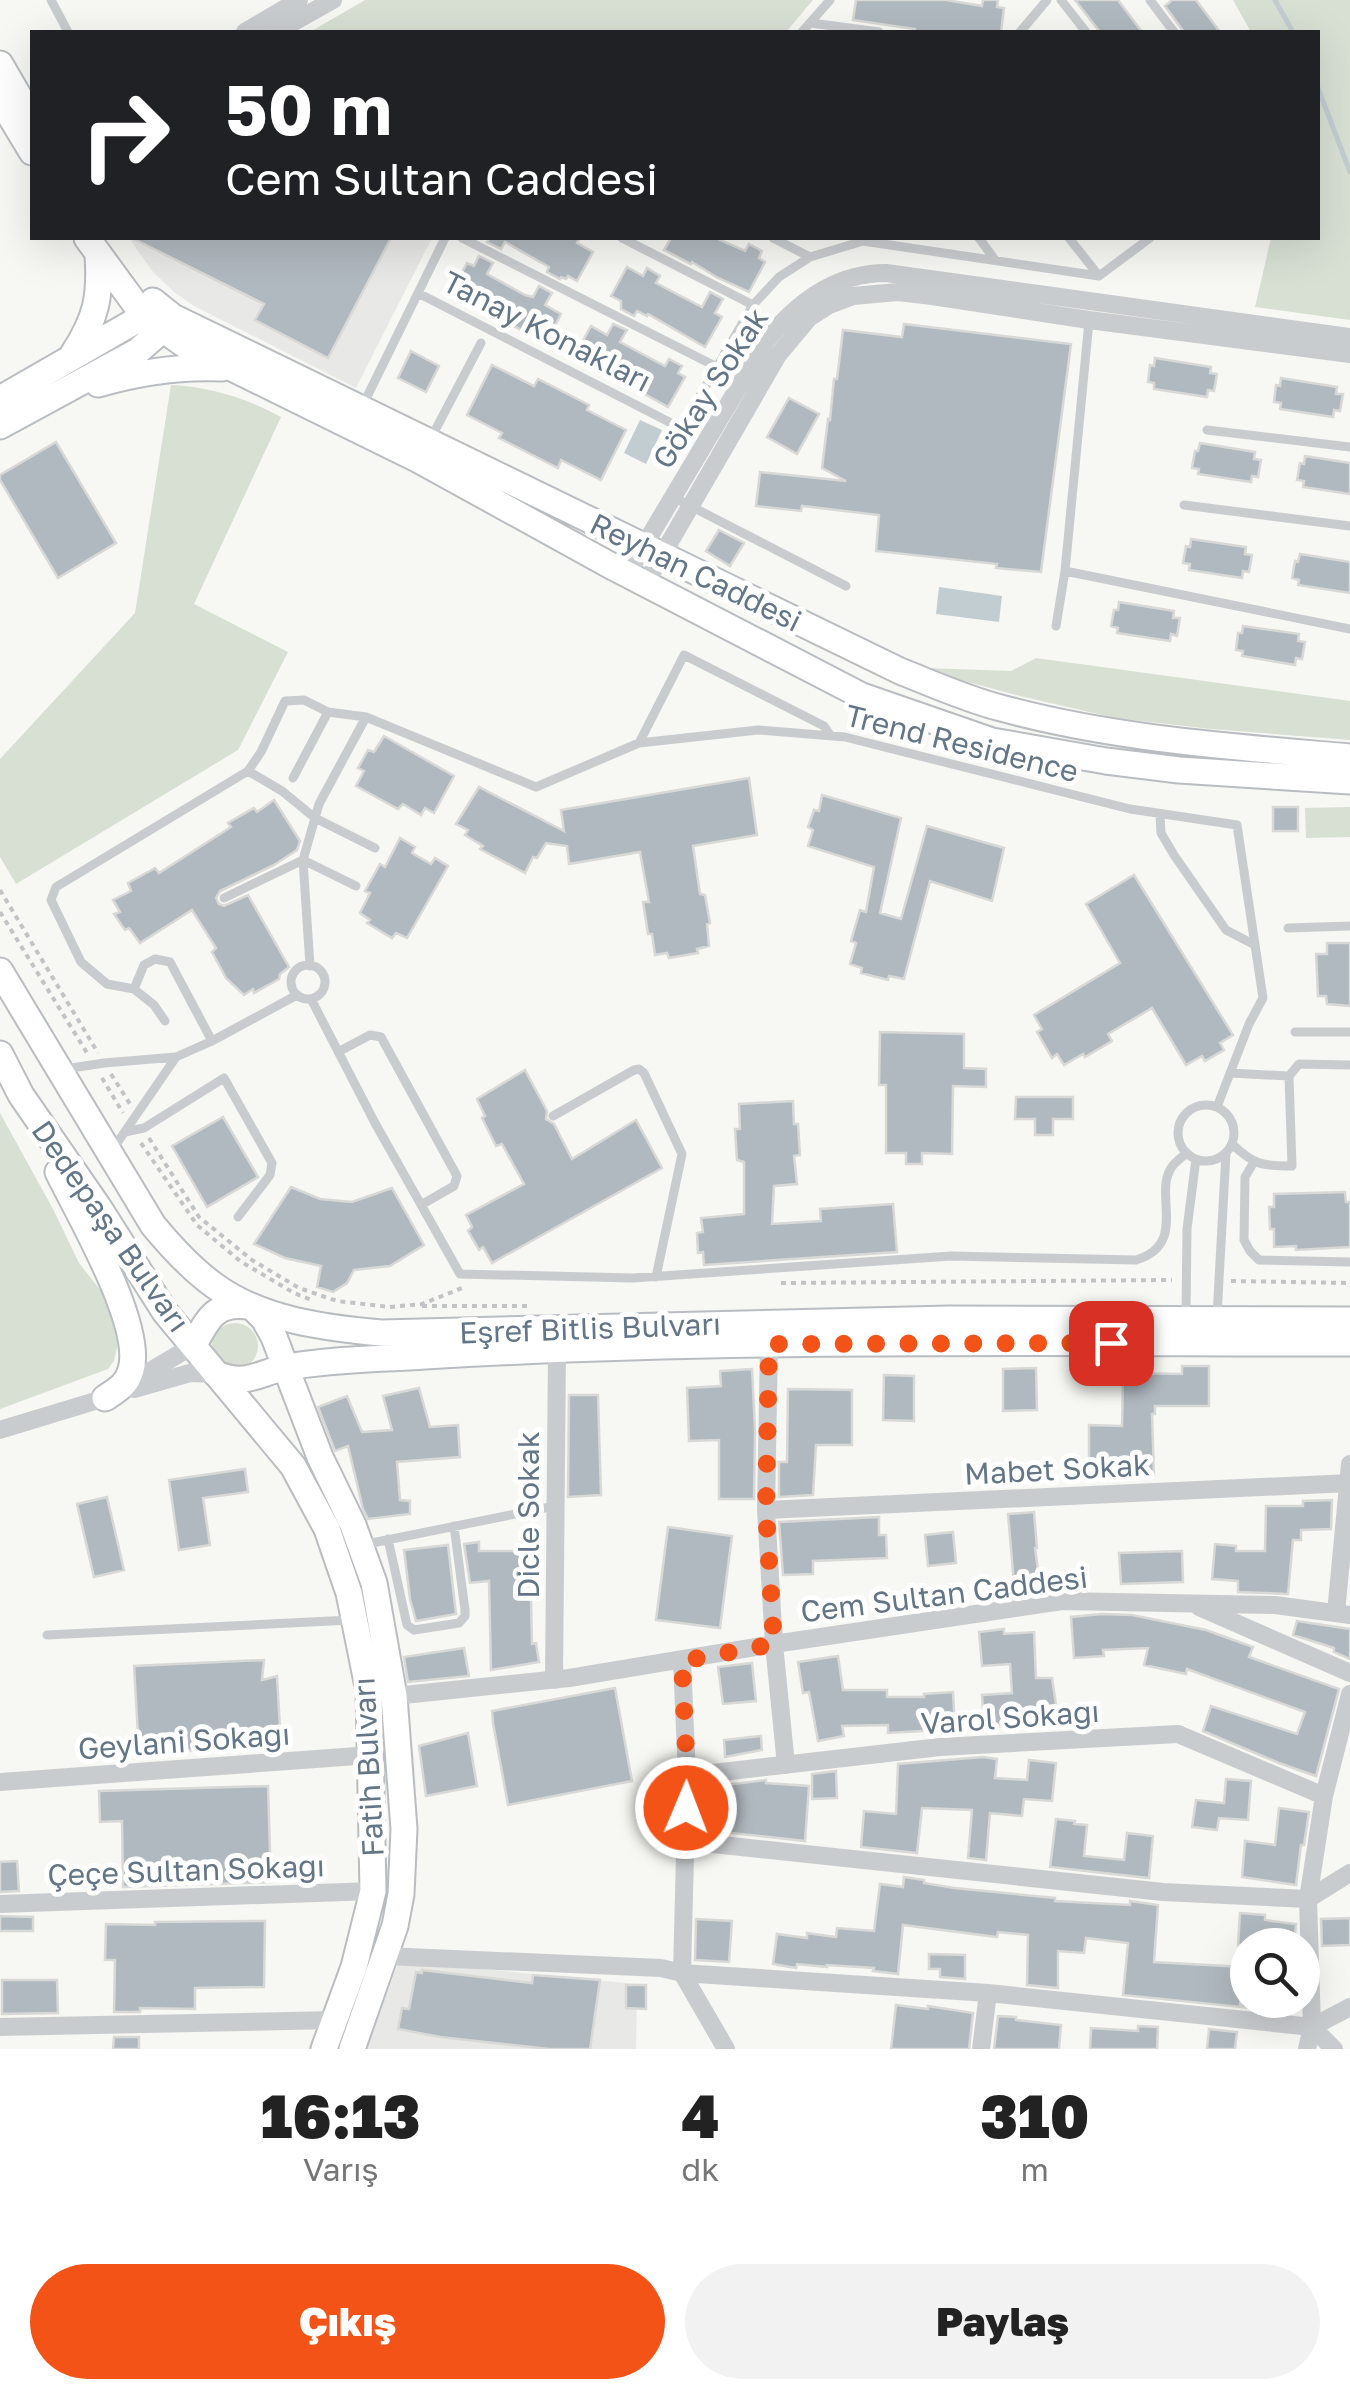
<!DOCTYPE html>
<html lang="tr">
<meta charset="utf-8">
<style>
:root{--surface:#fff;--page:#f2f2f2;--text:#222;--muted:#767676;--accent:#f45317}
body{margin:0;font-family:"Golos Text",sans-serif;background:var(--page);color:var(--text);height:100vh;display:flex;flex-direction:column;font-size:38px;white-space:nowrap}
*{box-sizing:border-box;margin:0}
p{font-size:32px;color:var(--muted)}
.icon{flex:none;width:55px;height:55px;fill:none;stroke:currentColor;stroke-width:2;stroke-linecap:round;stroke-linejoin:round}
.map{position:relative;height:2049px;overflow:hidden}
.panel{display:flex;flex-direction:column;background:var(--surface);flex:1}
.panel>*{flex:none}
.top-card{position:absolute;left:30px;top:30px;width:1290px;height:210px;border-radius:0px;box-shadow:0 10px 40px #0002;background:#202124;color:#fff;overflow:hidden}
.buttons{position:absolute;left:1230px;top:1928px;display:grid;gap:20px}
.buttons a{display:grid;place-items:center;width:90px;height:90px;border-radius:50%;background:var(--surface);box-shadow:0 10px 40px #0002;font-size:50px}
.pin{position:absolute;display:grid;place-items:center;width:85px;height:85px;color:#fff;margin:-42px;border-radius:20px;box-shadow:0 5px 15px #0006}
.me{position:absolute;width:110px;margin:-55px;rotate:1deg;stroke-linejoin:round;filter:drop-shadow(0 0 8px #0008)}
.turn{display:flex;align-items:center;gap:35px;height:210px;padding:0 30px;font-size:45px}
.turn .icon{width:130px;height:130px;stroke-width:2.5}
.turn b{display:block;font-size:70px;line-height:85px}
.eta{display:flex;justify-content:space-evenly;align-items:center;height:170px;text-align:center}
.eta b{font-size:60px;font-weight:800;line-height:70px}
.action{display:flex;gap:20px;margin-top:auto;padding:20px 30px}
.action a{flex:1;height:115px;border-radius:60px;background:var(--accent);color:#fff;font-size:40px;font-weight:800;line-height:115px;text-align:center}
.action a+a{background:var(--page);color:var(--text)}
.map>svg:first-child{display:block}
.built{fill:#e8e9e7}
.green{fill:#d8e0d4}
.water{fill:#c2cdd2}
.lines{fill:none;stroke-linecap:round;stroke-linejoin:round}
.stream{stroke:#c2cdd2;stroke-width:5}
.building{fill:#b0b9bf;stroke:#d8d9d6;stroke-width:2.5}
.primary-casing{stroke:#b9bdc1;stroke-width:29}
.path{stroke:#c2c3c5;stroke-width:4;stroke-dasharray:5 5;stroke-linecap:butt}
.lane{stroke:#c9cccf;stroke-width:9}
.street{stroke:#c9cccf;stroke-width:18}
.primary{stroke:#fff;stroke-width:25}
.route{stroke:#f45317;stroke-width:18;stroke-dasharray:0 32.4}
.labels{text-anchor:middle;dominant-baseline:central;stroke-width:10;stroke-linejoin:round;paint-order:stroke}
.street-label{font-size:30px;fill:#637688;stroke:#fff}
</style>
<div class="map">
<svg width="1350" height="2049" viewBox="0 0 1350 2049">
<rect width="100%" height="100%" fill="#f7f7f3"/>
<path class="built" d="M129,238H432L356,388L196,307L175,293L153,272Z
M399,1961L637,1984L636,2049H366Z"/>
<path class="green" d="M365,0H813L786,32H310Z
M1233,0H1350V320L1255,307L1271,238H1318V32H1251Z
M171,385C211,387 246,398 281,417L194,604L288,652L238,750L16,884L0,857V759L135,613Z
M1036,658L1350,701V740L1211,729L1115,718L1016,695L942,675L924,668L1011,671Z
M1350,807V837L1306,838L1305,808Z
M0,1113L53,1209L79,1263L101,1291L121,1330L114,1361L108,1369L0,1409Z
M212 1346a23 23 0 1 1 46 0a23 23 0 1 1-46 0Z"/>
<path class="water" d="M640,420L662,430L646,464L624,453Z
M939,587L1002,596L999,622L936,614Z"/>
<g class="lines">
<path class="stream" d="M1275,0L1293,32
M1318,88L1350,172"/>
</g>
<path class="building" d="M856,0H946L982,6L983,0H998L997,7L1004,8L1001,32H915V29L853,20Z
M1075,0H1118L1142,32H1100Z
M1172,0H1196L1220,32H1184L1165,6Z
M132,238H391L328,358L255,320L264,304Z
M490,238H580L577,243L593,252L577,281L568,276L566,279L561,277L560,279L547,272L549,267L505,242L501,249L487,242Z
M671,238H716L745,251L749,244L762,251L759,258L765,262L749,292L718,278L692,262L691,264L664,250Z
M479,256L493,263L487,274L525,295L533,297L539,286L552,293L545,305L561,314L546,343L451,293L467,263L474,266Z
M627,267L643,276L647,268L660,276L656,283L702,307L710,292L723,299L715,313L722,317L705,347L648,314L647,316L637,311L634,316L621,309V301L611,296Z
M613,324L627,330L620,342L665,366L669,359L682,366L678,373L685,377L668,407L575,355L591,326L607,335Z
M904,324L1071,344L1041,572L996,568L997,564L876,551L879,515L802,506L801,511L756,506L760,472L846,481L822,468L828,419L830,420L834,379H837L843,330L902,337Z
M411,351L439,366L426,392L398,378Z
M1155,358L1211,367L1210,373L1217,374L1214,391L1208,390L1207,397L1154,389V383L1148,382L1150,365L1154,366Z
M492,365L534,386L538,379L589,405L587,410L626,430L601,480L561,460L558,468L499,438L502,433L467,415Z
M1281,378L1337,387L1336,394H1343L1340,411L1334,410L1333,417L1280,409L1281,403L1274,402L1276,385L1280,386Z
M789,398L819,414L797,454L767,437Z
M56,442L116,543L58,578L0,480V475Z
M1200,443L1255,452L1254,459L1261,460L1258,477L1252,476L1251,482L1198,474L1199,469L1192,468L1195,451H1198Z
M1305,456L1350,463V494L1303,487L1304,481L1297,480L1300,463L1304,464Z
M719,530L744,543L730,566L706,551Z
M1191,539L1246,547L1245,554L1252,555L1249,572L1243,571L1242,578L1189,570L1190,564L1183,563L1186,546L1190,547Z
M1300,554L1350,562V593L1298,585L1299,580L1292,578L1295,561L1298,562Z
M1119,602L1174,611L1173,618H1180L1177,636L1171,634L1170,641L1117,633L1118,628L1111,626L1114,610H1118Z
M1243,626L1299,634L1298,641L1305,642L1302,659L1296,658L1295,665L1242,656L1243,651L1236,650L1238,633H1242Z
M384,736L454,776L434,813L425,808L421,815L403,804L398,809L356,786L364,771L358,768L368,750L374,752Z
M749,778L757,835L693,846L700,894L705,895L710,923L707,924L709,946L697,949L698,953L669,958L667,953L655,955L652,934H648L643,902H649L640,852L569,864L567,846L546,843L537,858L533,857L525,873L480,849L483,846L465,835L468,830L456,824L479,787L564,831L561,810Z
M822,795L901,818L880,913L901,919L927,826L1004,848L992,901L930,881L904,979L889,976L888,980L861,973L862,968L850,964L856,943L851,941L860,910L866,912L874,867L808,846L813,830L808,827L814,810L819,811Z
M274,800L300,841L297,850L274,865L220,891L216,898L219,904L224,906L248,895L289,967L280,974L279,979L254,993L253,989L244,995L226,978L212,952L216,948L192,910L140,943L129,928L125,930L114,914L120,912L113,900L131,891L128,883L155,868L159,873L231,827L228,823L254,808L257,812Z
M1273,807H1298V831H1273Z
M400,838L415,847L412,853L431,864L435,858L448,866L407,938L396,933L392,938L367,923L370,920L360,913L370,893L365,891L380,864L385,867Z
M1134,875L1233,1035L1220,1043L1224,1050L1205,1061L1202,1056L1186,1065L1152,1008L1108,1034L1112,1041L1085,1057L1083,1054L1064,1065L1057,1054L1052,1058L1037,1032L1042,1029L1034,1015L1120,963L1086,904Z
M1327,943H1350V1006L1327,1004L1326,996H1318L1316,954H1327Z
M880,1032L964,1034V1068L986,1069V1087L953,1086L952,1154L922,1153V1164H906V1153H886V1085H879Z
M525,1070L547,1111L546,1119L554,1124L572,1159L636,1120L662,1168L492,1263L483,1247L479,1250L468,1231L472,1227L466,1215L524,1184L502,1144L496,1146L482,1118L485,1116L477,1099Z
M1016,1097H1073V1119H1053V1135H1035V1119H1015Z
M793,1101L794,1124H798L800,1155L794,1156L797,1184L774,1186L772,1224L821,1221L820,1209L893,1204L897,1252L704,1265L703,1252L698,1253L697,1233L703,1232L701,1218L744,1214V1162L737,1160L735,1129H740L739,1104Z
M223,1117L258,1177L207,1207L172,1146Z
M291,1187L320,1199L352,1202L392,1188L424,1245L390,1266L354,1270L347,1283L333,1292L317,1287L321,1266L285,1258L254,1244Z
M1345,1192L1346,1202H1350V1247L1296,1250V1246L1274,1247V1229H1270L1269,1207H1274V1194Z
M1182,1366H1209V1406H1155V1414H1152L1154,1475H1124V1459H1089V1425L1122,1426L1123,1373L1182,1374Z
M1036,1368L1037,1410L1003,1411V1369Z
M752,1369L755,1429L754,1499H719V1440L689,1441L687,1388L721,1386L720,1371Z
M884,1375L914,1376V1421L883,1420Z
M419,1388L430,1427L458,1425L460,1457L397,1462L400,1500L410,1501V1514L368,1519L363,1509L348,1446L335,1451L318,1407L347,1396L362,1432L392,1430L383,1396Z
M788,1389L852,1390V1445H816L813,1495L779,1497V1462H787Z
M569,1395H598L601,1495L568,1497Z
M245,1469L248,1492L203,1498L210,1545L179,1550L169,1480Z
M107,1497L124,1570L94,1577L77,1504Z
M1332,1500L1331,1529L1301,1530V1540H1293L1288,1594L1238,1592V1581L1212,1579L1215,1544L1236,1546V1551H1265L1266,1506H1303V1501Z
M1034,1512L1037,1548H1035L1041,1592L1015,1595L1008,1514Z
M879,1517V1535H886L887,1558L813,1561V1574L783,1575L779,1522Z
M668,1527L732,1536L720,1628L656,1620Z
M953,1532L956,1563L928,1566L925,1535Z
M479,1542V1551H530L532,1644L536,1643L539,1662L491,1670L489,1581L470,1583L464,1544Z
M448,1545L456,1614L416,1621L410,1599L404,1550Z
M1182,1551L1183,1582L1121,1584L1119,1553Z
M1102,1614L1132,1615L1206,1630L1253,1647L1249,1657L1339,1689L1316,1776L1279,1763L1203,1731L1211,1706L1297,1734L1305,1712L1187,1669L1186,1674L1144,1665L1148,1648L1103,1650L1104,1656L1074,1658L1071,1617Z
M1297,1621L1350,1629V1659L1334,1652V1648L1293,1635Z
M1004,1629V1634L1034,1632L1036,1678H1052L1057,1711H1050L1051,1722L984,1728L982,1695L1012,1693L1010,1664L982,1666L979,1632Z
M464,1648L469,1676L408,1682L404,1657Z
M838,1656L843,1690H887V1697H924V1694L953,1692L955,1729L888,1733V1725L842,1726L844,1736L818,1741L809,1692L803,1693L798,1662Z
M264,1660L262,1680L277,1676L280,1728L263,1729L265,1748L139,1752L134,1666Z
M752,1663L756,1701L723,1704L718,1667Z
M615,1688L632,1781L508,1805L493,1723L492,1711Z
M468,1733L477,1786L426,1796L419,1746Z
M761,1736L762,1750L725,1757L724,1740Z
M983,1757L997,1759L995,1778L1027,1780L1029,1760L1056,1763L1052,1801L1024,1799L1022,1816L990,1813L986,1860L968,1858L972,1810L922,1808L917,1853L861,1847L864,1811L896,1814L898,1764Z
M836,1771L837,1798L812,1799V1774Z
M1226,1779L1251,1781L1248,1820L1219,1818L1217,1830L1192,1827L1196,1800L1224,1803Z
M766,1780V1783L809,1786L805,1841L722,1832L725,1785Z
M268,1786L271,1882L123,1887L122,1821L100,1822L99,1791Z
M1279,1808L1309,1812L1304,1845H1301L1296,1885L1242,1877L1245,1841L1275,1845Z
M1056,1819L1075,1821L1074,1824L1087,1825L1084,1856L1124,1860L1127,1833L1153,1836L1149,1878L1050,1867Z
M17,1861L19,1891L0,1892V1862Z
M904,1877L924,1880V1883L954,1888L1055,1898V1901L1130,1905V1901L1158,1905L1154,1962L1243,1967L1240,2007L1123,1995L1128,1943L1086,1938L1084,1953L1058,1951V1988L1027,1985L1028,1935L998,1932L997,1937L903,1925L898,1974L873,1971L874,1968L827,1965V1967L797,1964L796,1968L773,1964L777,1934L807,1938V1933L836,1937L837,1928L874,1931L880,1884L903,1887Z
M1240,1913L1265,1915V1920L1296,1924L1294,1945H1238Z
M0,1916L33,1917V1931H0Z
M1350,1918V1945L1322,1946L1321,1919Z
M696,1919L732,1921L729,1962L695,1960Z
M265,1921L264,1987L195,1988V2009L140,2008V2012H114L115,1960H105L106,1924L155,1925V1922Z
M929,1954L965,1955V1979L940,1977V1969H929Z
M422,1970L532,1983L533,1975L600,1980L590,2049H549L440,2037L398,2029L402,2008L409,2009L416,1972L422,1973Z
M2,1980H57L58,2013L2,2014Z
M626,1985H646V2009L626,2008Z
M1242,2000H1285L1284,2011L1242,2007Z
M896,2005L928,2009V2006L973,2013L969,2049H891Z
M998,2016L1016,2017V2020L1061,2025L1059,2049H994Z
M1138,2026L1158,2027L1157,2049H1090L1091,2028L1138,2031Z
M1209,2029L1237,2032L1235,2049H1207Z
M114,2037H139V2049H113Z"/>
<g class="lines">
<g class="primary-casing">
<path id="primary" d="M0,64L32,119
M0,99L32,152
M87,238L144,316L185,345L419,460L615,568L862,696L992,741L1106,761L1179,770L1350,781
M153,301L173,317L900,671C933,684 966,699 1001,708C1114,739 1234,747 1350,757
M73,354C96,319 101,297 98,255
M98,384C139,372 179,366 222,368
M0,399L144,316L159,312
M0,426L138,351L162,330L164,315
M0,971L153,1225C172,1248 191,1269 215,1286C262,1320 325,1328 381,1333L949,1319L1350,1320
M0,1054L21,1095L99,1208L165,1312L293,1466L327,1529L349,1593L369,1692L373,1891L354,1967L324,2049
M58,1172C79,1215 144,1325 131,1370C127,1385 117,1390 105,1398
M194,1345C208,1317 218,1300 252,1307L264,1319L274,1337L320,1457L353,1525L374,1583L394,1696L404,1829L401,1894L395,1926L352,2049
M216,1374C248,1387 259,1372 288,1367C333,1359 380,1359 425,1356C732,1338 1042,1343 1350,1343"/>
</g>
<path class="path" d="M0,890L98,1053
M0,912L87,1053
M111,1074L130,1104
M102,1078L123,1113
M149,1138L199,1217L252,1260L299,1288L337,1301L390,1307L422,1304L462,1288
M141,1143L197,1225L240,1261L294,1293L314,1301
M1231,1281L1350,1283
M781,1283L1172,1280
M422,1306H527"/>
<path class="lane" d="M51,0L68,32
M1061,0L1086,32
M1150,0L1174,32
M811,23L879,32
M802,32L830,0
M1020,32L1047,0
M462,238L717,367
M622,238L753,305
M773,238L810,257
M979,238L995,260
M1069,238L1099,276
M418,293L675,425L686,420L753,305L779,277L810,257L863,241L1099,276L1150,238
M362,407L445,238
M1207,430L1350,447
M430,440L481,343
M673,497L846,586
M1184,505L1350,526
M1065,571L1350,629
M1056,626L1065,571L1089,321
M639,743L684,655L824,726L831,736
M248,771L282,791L315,818L375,848
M293,778L328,712
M1160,814L1161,833L1174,855L1226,930L1255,945
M224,898L303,860L356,886
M1288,928L1350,926
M291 982a17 17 0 1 1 34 0a17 17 0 1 1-34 0Z
M310,966L303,860L319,804L366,717L536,787L639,743L758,730L845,737L1130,809L1237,825L1263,998L1249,1024L1217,1107
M134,989L144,965L155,959L170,962L212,1041
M311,999L375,1123L460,1274L633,1278L951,1256L1136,1260C1187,1245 1155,1196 1170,1170C1173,1163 1181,1158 1187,1153
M165,1021L154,1005L134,989L107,984L81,962L51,900L56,887L248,771L261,752L285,701L304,700L328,712L366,717
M1295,1032H1350
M338,1052L370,1035L381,1037L457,1176L454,1186L421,1205
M65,1069L104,1063L176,1057
M1230,1073L1289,1076
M1178 1133a28 28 0 1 1 56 0a28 28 0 1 1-56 0Z
M553,1116L634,1070L639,1069L644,1073L682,1154L656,1277
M125,1132L144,1128L224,1078L272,1163L270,1175L238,1217
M1232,1144C1254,1165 1262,1166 1292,1166L1289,1076L1299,1064L1350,1065
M113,1149L176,1057L212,1041L297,995
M1254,1162L1245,1177L1244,1240L1250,1251L1259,1260L1350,1262
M1186,1315L1187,1229L1196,1159
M1217,1316L1226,1153
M388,1539L407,1625L414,1630L459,1623L465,1616V1610L454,1526
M362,1545L555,1506
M47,1635L351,1620"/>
<path class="street" d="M245,32L299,0
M276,32L333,0
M627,574L766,341C797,302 835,273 886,273L1350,337
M646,583L778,355L809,318L829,305L853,296L898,292L932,296L1089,320L1350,354
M769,1343L766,1510L774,1644L786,1765
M134,1389L190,1373L216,1374
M0,1430L105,1398L194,1345
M766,1510L1350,1483
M1199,1607L1350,1673
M1336,1613L1350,1464
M682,1661L687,1776L682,1973L726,2049
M554,1680L557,1351
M383,1694L394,1696L569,1678L774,1644L1062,1601L1275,1605L1350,1615
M687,1776L940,1747L1178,1734L1324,1796
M0,1782L371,1755
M684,1841L1163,1892L1308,1899L1350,1873
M0,1904L373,1891
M385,1956L661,1968L682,1973L988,1993L1312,2027L1307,2049
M0,2027L335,2020
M1312,2027L1350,2007
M981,2049L988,1993
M1334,2049L1312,2027L1308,1899L1324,1796L1350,1694"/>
<use href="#primary" class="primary"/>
</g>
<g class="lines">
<path class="route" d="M686,1808L687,1776L682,1661L774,1644L766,1510L769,1344L1111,1343"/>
</g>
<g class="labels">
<g class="street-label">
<text transform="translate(547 331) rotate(27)">Tanay Konakları</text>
<text transform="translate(710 388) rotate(-57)">Gökay Sokak</text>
<text transform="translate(696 572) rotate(26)">Reyhan Caddesi</text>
<text transform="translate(962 743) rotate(14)">Trend Residence</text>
<text transform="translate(111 1226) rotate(55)">Dedepaşa Bulvarı</text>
<text transform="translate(590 1328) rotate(-2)">Eşref Bitlis Bulvarı</text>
<text transform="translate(1057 1469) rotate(-3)">Mabet Sokak</text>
<text transform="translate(528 1515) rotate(-90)">Dicle Sokak</text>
<text transform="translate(944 1594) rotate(-7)">Cem Sultan Caddesi</text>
<text transform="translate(1010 1717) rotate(-4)">Varol Sokağı</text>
<text transform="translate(184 1741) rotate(-4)">Geylani Sokağı</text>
<text transform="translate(368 1767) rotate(-93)">Fatih Bulvarı</text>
<text transform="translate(186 1870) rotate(-2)">Çeçe Sultan Sokağı</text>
</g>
</g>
</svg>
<div class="buttons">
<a><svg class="icon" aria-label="search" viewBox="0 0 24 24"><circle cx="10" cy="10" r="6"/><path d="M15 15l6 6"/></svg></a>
</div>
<div class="pin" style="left:1111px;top:1343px;background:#d93025"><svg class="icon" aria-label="arrive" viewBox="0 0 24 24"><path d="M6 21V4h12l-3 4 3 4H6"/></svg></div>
<svg class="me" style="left:686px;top:1808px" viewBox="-20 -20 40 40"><circle r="17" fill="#f45317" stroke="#fff" stroke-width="3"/><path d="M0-11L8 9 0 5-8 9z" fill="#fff"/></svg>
<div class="top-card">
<div class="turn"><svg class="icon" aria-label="right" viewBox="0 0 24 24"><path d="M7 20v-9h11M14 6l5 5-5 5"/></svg><div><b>50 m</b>Cem Sultan Caddesi</div></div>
</div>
</div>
<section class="panel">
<div class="eta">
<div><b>16:13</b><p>Varış</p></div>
<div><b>4</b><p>dk</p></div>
<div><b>310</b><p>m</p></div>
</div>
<div class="action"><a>Çıkış</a><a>Paylaş</a></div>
</section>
